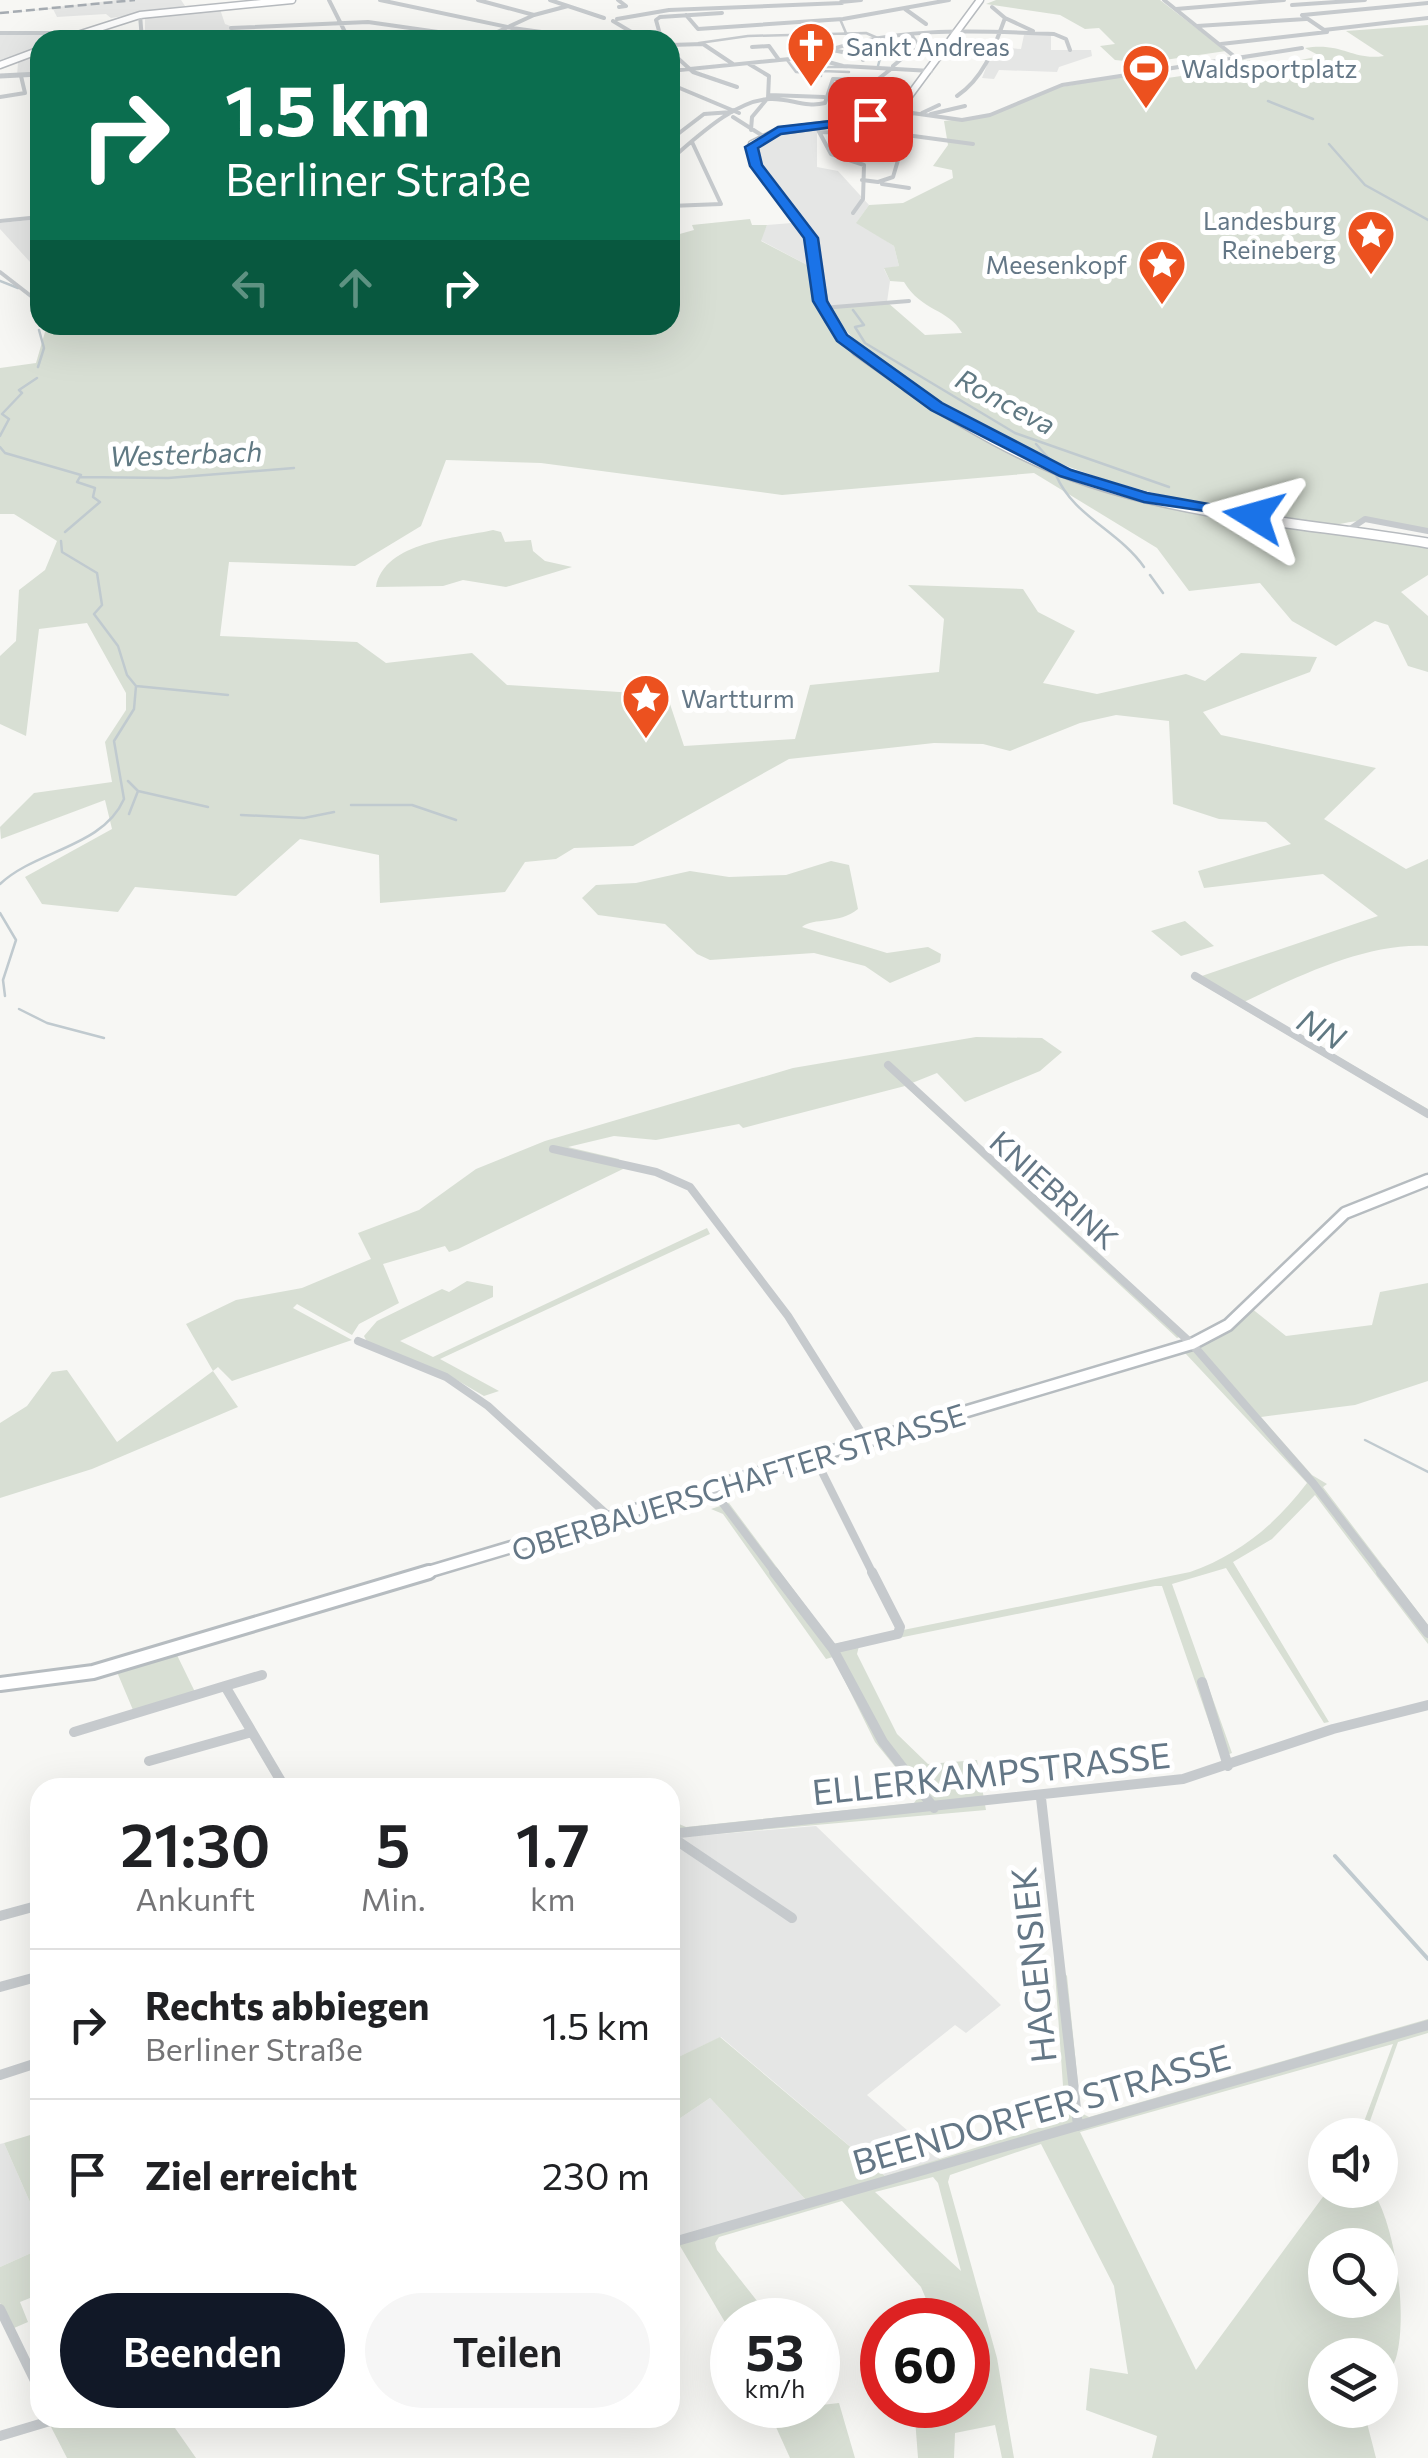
<!DOCTYPE html>
<html lang="de">
<meta charset="utf-8">
<style>
:root{--surface:#fff;--page:#f6f6f6;--text:#202124;--muted:#757577;--line:#e0e0e0;--accent:#111827}
body{margin:0;font-family:Commissioner,sans-serif;background:var(--page);color:var(--text);height:100vh;display:flex;flex-direction:column;font-size:38px;white-space:nowrap}
*{box-sizing:border-box;margin:0}
p{font-size:32px;color:var(--muted)}
.icon{flex:none;width:55px;height:55px;fill:none;stroke:currentColor;stroke-width:2;stroke-linecap:round;stroke-linejoin:round}
.map{position:relative;flex:1;overflow:hidden}
.details{position:absolute;left:30px;top:1778px;width:650px;height:650px;display:flex;flex-direction:column;background:var(--surface);border-radius:30px;box-shadow:0 10px 40px #0002}
.details>*{flex:none}
.hud{position:absolute;left:30px;top:30px;width:650px;height:305px;border-radius:30px;box-shadow:0 10px 40px #0002;background:#0b6e4f;color:#fff;overflow:hidden}
.buttons{position:absolute;left:1308px;top:2118px;display:grid;gap:20px}
.buttons a{display:grid;place-items:center;width:90px;height:90px;border-radius:50%;background:var(--surface);box-shadow:0 10px 40px #0002;font-size:50px}
.speed{position:absolute;left:710px;top:2298px;display:flex;gap:20px;font-size:50px;font-weight:700;text-align:center}
.speed>*{display:grid;place-content:center;width:130px;height:130px;border-radius:50%;background:var(--surface);box-shadow:0 10px 40px #0002;line-height:1}
.speed small{font-size:25px;font-weight:400}
.speed .limit{border:15px solid #d22;background:#fff;color:#111}
.pin{position:absolute;display:grid;place-items:center;width:85px;height:85px;color:#fff;margin:-42px;border-radius:20px;box-shadow:0 5px 15px #0006}
.me{position:absolute;width:110px;margin:-55px;rotate:278deg;stroke-linejoin:round;filter:drop-shadow(0 0 8px #0008)}
.turn{display:flex;align-items:center;gap:35px;height:210px;padding:0 30px;font-size:45px}
.turn .icon{width:130px;height:130px;stroke-width:2.5}
.turn b{display:block;font-size:70px;line-height:85px}
.lanes{display:flex;align-items:center;height:95px;padding:0 30px;background:#0003;justify-content:center;gap:50px;direction:ltr}
.lanes .off{opacity:.35}
.eta{display:flex;justify-content:space-evenly;align-items:center;height:170px;text-align:center}
.eta b{font-size:60px;font-weight:600;line-height:70px}
.button{display:flex;gap:20px;margin-top:auto;padding:20px 30px}
.button a{flex:1;height:115px;border-radius:60px;background:var(--accent);color:#fff;font-size:40px;font-weight:600;line-height:115px;text-align:center}
.button a+a{background:var(--page);color:var(--text)}
ul{padding:0;list-style:none}
li{display:flex;align-items:center;gap:30px;height:150px;padding:0 30px;border-top:2px solid var(--line)}
li div{flex:1}
li b{display:block;font-size:38px}
li em{font-style:normal}
.map>svg:first-child{display:block}
.built{fill:#e5e6e5}
.green{fill:#d8dfd4;fill-rule:evenodd}
.lines{fill:none;stroke-linecap:round;stroke-linejoin:round}
.stream-far1{stroke:#c0cacf;stroke-width:2.5}
.stream{stroke:#c0cacf;stroke-width:4}
.secondary-far1-casing{stroke:#b6bcc0;stroke-width:15}
.secondary-casing{stroke:#b6bcc0;stroke-width:18}
.primary-far1-casing{stroke:#b7bbbf;stroke-width:9}
.primary-casing{stroke:#b7bbbf;stroke-width:12}
.pedestrian{stroke:#c6cacd;stroke-width:2.5}
.minor-far3{stroke:#c6cacd;stroke-width:4}
.minor-far2{stroke:#c6cacd;stroke-width:6}
.minor-far1{stroke:#c6cacd;stroke-width:8}
.minor{stroke:#c6cacd;stroke-width:10}
.tertiary{stroke:#c6cacd;stroke-width:5}
.secondary-far1{stroke:#fff;stroke-width:10}
.secondary{stroke:#fff;stroke-width:12}
.primary-far1{stroke:#fff;stroke-width:6}
.primary{stroke:#fff;stroke-width:9}
.rail{stroke:#a6acb2;stroke-width:2.5;stroke-dasharray:9 4;stroke-linecap:butt}
.route{fill:#1a73e8;stroke:#114b97;stroke-width:2.5}
.labels{text-anchor:middle;dominant-baseline:central;stroke-width:10;stroke-linejoin:round;paint-order:stroke}
.far-poi-label{font-size:25px;fill:#647786;stroke:#fff;text-anchor:start}
.far-water-label{font-size:28px;font-style:italic;fill:#607983;stroke:#fff}
.street-label{font-size:30px;fill:#647786;stroke:#fff}
.water-label{font-size:32px;font-style:italic;fill:#607983;stroke:#fff}
.near-street-label{font-size:35px;fill:#647786;stroke:#fff}
</style>
<div class="map">
<svg width="1428" height="2458" viewBox="0 0 1428 2458">
<rect width="100%" height="100%" fill="#f7f7f4"/>
<path class="built" d="M116,0H181L185,6L111,18L106,14L57,17L53,9L0,14Z
M220,9L225,24L233,27V35L223,40H40V73L17,75L18,63H0V34L145,31V17Z
M1024,35H1051V50H1091L1092,56L1059,67L1057,72L999,70L994,79L982,78L994,47L1021,49Z
M811,128L817,132V167L838,171L869,205L857,222L894,246L899,266L884,269L890,281L887,302L817,308L811,267L760,240L767,225L804,222L759,164L757,145L772,134Z
M40,219V273L0,229V223Z
M816,1826L1001,2005L966,2033L955,2025L867,2095L941,2160L885,2176L721,2037L670,2061V1838Z
M710,2098L806,2200L670,2238V2125Z
M4,2143L40,2225L36,2229L40,2249L0,2267V2144Z"/>
<path class="green" d="M996,0H1160L1226,51L1144,63L1115,60L1100,46L1115,44L1099,28L1085,29L1060,15L986,4Z
M1428,25V529C1392,522 1375,516 1340,524C1322,528 1290,517 1272,515C1141,496 1051,471 937,401C896,376 854,350 830,307L887,302L925,335L962,333C948,308 922,312 904,282L890,281L884,268L899,266L894,246L856,223L869,205L903,203L953,178L952,170L933,166L948,145L944,121L993,115L1050,89L1123,76L1134,83L1208,72L1198,64L1223,61L1251,87L1227,61L1237,58L1302,71L1317,68L1301,60L1320,56L1305,48C1343,42 1352,61 1384,56L1346,31Z
M750,219L752,225H767L761,241L811,267L817,308L830,331L881,373L950,419L1124,496L1428,546V575L1401,592L1428,616V672L1408,666L1388,625L1375,621L1336,646L1292,621L1260,583L1189,591L1157,548L1034,473L782,495L541,463L446,460L421,526L355,566L229,562L220,636L357,642L386,663L472,653L507,685L667,695L684,746L795,739L810,685L939,672L944,619L908,585L1023,589L1038,612L1075,631L1043,683L1097,694L1186,674L1205,681L1241,653L1317,657L1310,672L1203,712L1221,735L1376,768L1324,819L1406,869L1428,859V946C1368,942 1298,976 1244,1002L1428,1109V1118L1193,979L1378,916L1323,874L1204,888L1198,871L1291,844L1266,822L1219,819L1173,804L1169,721L1116,715L1080,723L1010,751L983,744L934,743L789,759L633,846L574,848L556,859L525,862L505,892L380,903L379,855L300,839L236,896L135,887L118,912L42,904L25,877L112,829L105,800L1,839L0,827L34,793L112,782L105,742L126,710V693L87,623L39,629L26,736L0,724V656L16,641L19,590L45,570L57,541L14,514H0V368L36,363L47,325H670V244L676,235L694,230L692,225Z
M493,530L501,532L505,542L531,540L533,551L545,561L572,567L506,587L463,580L443,586L376,587C384,541 459,538 493,530Z
M831,861L849,865L858,909C838,925 814,917 802,927L887,953L928,947L941,954L940,962L890,983L865,966L814,953L710,960L697,954L665,924L598,915L582,898L596,885L636,883L690,871L729,877L786,875Z
M1185,921L1214,946L1181,956L1151,931Z
M976,1037L1042,1038L1062,1052L1040,1071L965,1102L937,1073L912,1083L1186,1334L1177,1338L905,1086L743,1128L739,1124L656,1140L614,1136L568,1147L619,1159L616,1166L625,1168L458,1249L449,1252L445,1246L383,1264L399,1303L359,1324L352,1335L297,1304L293,1308L352,1340L232,1381L218,1367L213,1371L238,1407L92,1469L0,1498V1423L27,1406L52,1372L67,1370L117,1442L213,1371L186,1324L236,1300L302,1288L371,1259L358,1233L419,1210L476,1169L545,1141L793,1068Z
M707,1228L710,1234L440,1359L499,1391L484,1396L455,1379L367,1342L364,1336L377,1321L442,1289L449,1292L467,1281L493,1286V1297L400,1341L433,1357Z
M1428,1283V1381L1355,1405L1261,1417L1312,1475L1327,1484L1323,1487L1428,1625V1644L1315,1495L1272,1539L1233,1562L1329,1722L1324,1723L1226,1568L1172,1584L1232,1753L1221,1757L1162,1586H1155L859,1646L857,1654L897,1734L928,1764L977,1760L986,1810L670,1838V1820L686,1827L914,1803L919,1796L875,1742L833,1657L826,1659L723,1514L711,1509L729,1503L834,1644L1190,1572C1239,1555 1276,1524 1307,1483L1185,1353L1234,1325L1251,1308L1286,1336L1372,1325L1380,1292Z
M176,1653L195,1692L133,1710L117,1672Z
M1054,1958L1067,1976L1081,2113L1089,2117L1428,2019V2033L1398,2042L1365,2135H1359L1393,2044L1080,2132L1196,2370L1328,2190H1372C1396,2225 1408,2317 1396,2358C1392,2370 1385,2382 1380,2394V2355H1325V2410H1373L1367,2423L1376,2458H1152L1157,2436L1086,2410L1090,2368L1128,2374L1114,2286L1041,2144L950,2175L948,2182L997,2358L1014,2458H1002L995,2425L955,2433L954,2458H918L914,2405H968V2320H935L921,2287L842,2201L719,2237L715,2243L717,2250L772,2320H732V2334L680,2246L670,2248V2238L806,2200L710,2098L670,2125V2061L720,2037L885,2176L1061,2121L1065,2114ZM933,2177L938,2183L961,2271L875,2192ZM1325,2245H1380V2300H1325Z
M40,2132V2225L4,2143Z
M40,2249V2294L20,2302L28,2322L14,2328L0,2303V2267Z
M818,2400L821,2405L839,2403L855,2458H790L766,2405H818Z
M76,2418H168L196,2458H67L50,2425Z"/>
<g class="lines">
<path class="stream-far1" d="M878,66L882,51
M1268,101L1313,119
M1329,144L1365,185L1428,220
M0,281L18,288
M853,310L864,325L855,327L865,343L1015,433L1169,487
M38,367L44,348L39,330
M0,436L9,419L2,414L22,393L19,390L37,378
M1036,444L1053,463
M0,447L5,453L81,475L77,482L95,488L93,497L100,502L65,532
M1056,475C1073,516 1119,531 1144,567
M80,477L168,478L294,468
M1150,575L1163,593
M136,686L228,695
M128,781L138,791L129,814
M138,791L208,807
M351,805H412L456,820
M241,815L304,818L334,812
M0,884C36,850 103,847 124,799L114,741L134,709L136,686L127,675L118,646L94,614L102,605L97,573L62,552L61,541
M0,913L16,940L3,980L5,996
M19,1009L47,1023L104,1038
M1365,1440L1428,1472"/>
<path class="stream" d="M1335,1856L1428,1959"/>
<g class="secondary-far1-casing">
<path id="secondary-far1" d="M421,1574L1192,1344L1228,1325L1345,1213L1428,1180"/>
</g>
<g class="secondary-casing">
<path id="secondary" d="M0,1684L93,1672L429,1572"/>
</g>
<g class="primary-far1-casing">
<path id="primary-far1" d="M62,40L140,15L292,0
M0,65L40,50
M910,390L856,352L828,320L811,239L758,168L752,144L778,131L870,119L901,107L980,0"/>
</g>
<g class="primary-casing">
<path id="primary" d="M907,387C964,425 1024,460 1090,482C1199,518 1315,524 1428,543"/>
</g>
<path class="pedestrian" d="M840,19L849,40
M699,43L748,36L866,33L880,39
M811,58L847,67H811L809,73L796,72L787,60Z
M821,76V71L849,72"/>
<path class="minor-far3" d="M329,0L349,40
M380,0L512,28L593,39
M478,0L534,15
M550,0L604,18
M618,0L626,6L619,7
M1164,0L1235,57
M841,2L861,0
M1292,5L1365,0
M905,9L926,24
M1176,9L1284,0
M140,15L142,40
M686,15L698,29L843,19L949,0
M1302,15L1327,32
M1303,15L1428,3
M660,17L722,13
M660,17L656,20L661,38
M1005,18L1033,31
M617,19L669,10L842,3
M613,21L643,39
M1197,26L1306,19
M231,28L368,22L480,38
M1324,30L1428,18
M0,33H62
M480,40L534,15L568,6
M562,40L642,37
M1221,44L1327,32
M670,45L703,44L733,64
M752,47L769,46L779,60
M827,49L863,56V60
M670,51L693,72L737,87
M810,57C886,26 973,30 1054,34L1066,39L1070,50
M749,64L769,76L768,98
M893,66L918,45L912,36
M670,71L810,57L843,66L931,71
M670,84L739,113
M769,95L824,97
M957,96C984,78 994,48 1005,18L992,7
M0,97L25,93L21,76
M922,113L939,105
M931,114L965,106
M831,116L891,69
M733,117L763,136
M817,128L831,154L864,165L863,199L853,213
M751,130L752,117L767,99
M820,132L906,135L973,144
M670,140L704,114L732,112
M670,160C696,138 735,100 770,99C790,98 805,108 825,103L833,79L881,81
M862,180L878,182L893,177L912,113L962,120L990,115L1062,85L1302,48
M882,184L909,188
M670,206L721,204L692,142
M0,221L40,217
M0,272L40,303
M822,308L909,301"/>
<path class="minor-far2" d="M1350,529L1365,519L1428,531"/>
<path class="minor-far1" d="M1195,976L1428,1114
M888,1065L1192,1344L1313,1483L1383,1574
M553,1149L656,1172L690,1187L788,1316L868,1443
M358,1341L446,1377L488,1406L612,1519
M815,1458L873,1574
M712,1489L776,1574"/>
<path class="minor" d="M774,1572L833,1649L883,1742L934,1808
M1381,1572L1428,1633
M833,1649L898,1634L900,1627L872,1572
M262,1675L225,1686L285,1788
M1202,1682L1228,1766
M74,1732L225,1686
M149,1761L252,1732
M1041,1798L1078,2126
M670,1834L1183,1779L1333,1729L1428,1705
M670,1836L792,1918
M0,1916L40,1905
M0,1987L40,1976
M0,2075L40,2062
M670,2243L1428,2025
M0,2309L40,2391
M0,2436L60,2418"/>
<path class="tertiary" d="M0,76L40,74"/>
<use href="#secondary-far1" class="secondary-far1"/>
<use href="#secondary" class="secondary"/>
<use href="#primary-far1" class="primary-far1"/>
<use href="#primary" class="primary"/>
<path class="rail" d="M0,13L135,0"/>
</g>
<path class="route" d="M874,116L870,122L781,134L758,148L762,165L818,238L827,301L847,335L942,403L1071,470L1147,493L1259,513V519L1144,502L1060,476L931,410L837,341L813,301L804,238L750,166L745,147L778,127Z"/>
<defs>
<g id="church-pin" transform="scale(2.5)"><path d="M0 17L-7.5 6A9.5 9.5 0 1 1 7.5 6Z" fill="#ec511f" stroke="#fff"/><path d="M-1.2-6h2.4v3.5h3.3v2.4h-3.3V6h-2.4V-.1h-3.3v-2.4h3.3Z" fill="#fff"/></g>
<g id="stadium-pin" transform="scale(2.5)"><path d="M0 17L-7.5 6A9.5 9.5 0 1 1 7.5 6Z" fill="#ec511f" stroke="#fff"/><path d="M0-5a6.5 5 0 1 0 0 10a6.5 5 0 1 0 0-10ZM-3.5-1.8h7v3.6h-7Z" fill="#fff"/></g>
<g id="sight-pin" transform="scale(2.5)"><path d="M0 17L-7.5 6A9.5 9.5 0 1 1 7.5 6Z" fill="#ec511f" stroke="#fff"/><path d="M0-6L1.8-2.2L6-1.7L2.9 1.2L3.7 5.4L0 3.3L-3.7 5.4L-2.9 1.2L-6-1.7L-1.8-2.2Z" fill="#fff"/></g>
</defs>
<g fill-rule="evenodd">
<use href="#church-pin" x="811" y="46"/>
<use href="#stadium-pin" x="1146" y="68"/>
<use href="#sight-pin" x="1371" y="234"/>
<use href="#sight-pin" x="1162" y="264"/>
<use href="#sight-pin" x="646" y="698"/>
</g>
<g class="labels">
<g class="far-poi-label">
<text x="846" y="46">Sankt Andreas</text>
<text x="1181" y="68">Waldsportplatz</text>
<text x="1336" y="220" text-anchor="end">Landesburg<tspan x="1336" dy="29">Reineberg</tspan></text>
<text x="1127" y="264" text-anchor="end">Meesenkopf</text>
<text x="681" y="698">Wartturm</text>
</g>
<g class="far-water-label">
<text transform="translate(1006 401) rotate(28)">Ronceva</text>
<text transform="translate(186 453) rotate(-2)">Westerbach</text>
</g>
<g class="street-label">
<text transform="translate(1055 1189) rotate(42)">KNIEBRINK</text>
<text transform="translate(738 1481) rotate(-17)">OBERBAUERSCHAFTER STRASSE</text>
</g>
<g class="water-label">
<text transform="translate(1322 1028) rotate(30)">NN</text>
</g>
<g class="near-street-label">
<text transform="translate(991 1772) rotate(-6)">ELLERKAMPSTRASSE</text>
<text transform="translate(1032 1965) rotate(-96)">HAGENSIEK</text>
<text transform="translate(1041 2108) rotate(-16)">BEENDORFER STRASSE</text>
</g>
</g>
</svg>
<div class="buttons">
<a><svg class="icon" aria-label="sound" viewBox="0 0 24 24"><path d="M4 9h4l5-4v14l-5-4H4zM17 9q2 3 0 6"/></svg></a>
<a><svg class="icon" aria-label="search" viewBox="0 0 24 24"><circle cx="10" cy="10" r="6"/><path d="M15 15l6 6"/></svg></a>
<a><svg class="icon" aria-label="layers" viewBox="0 0 24 24"><path d="M12 4l9 5-9 5-9-5zM3 14l9 5 9-5"/></svg></a>
</div>
<div class="speed"><div>53<small>km/h</small></div><div class="limit">60</div></div>
<div class="pin" style="left:870px;top:119px;background:#d93025"><svg class="icon" aria-label="arrive" viewBox="0 0 24 24"><path d="M6 21V4h12l-3 4 3 4H6"/></svg></div>
<svg class="me" style="left:1254px;top:516px" viewBox="-20 -20 40 40"><path d="M0-17L14 15 0 8-14 15z" fill="#1a73e8" stroke="#fff" stroke-width="4"/></svg>
<div class="hud">
<div class="turn"><svg class="icon" aria-label="right" viewBox="0 0 24 24"><path d="M7 20v-9h11M14 6l5 5-5 5"/></svg><div><b>1.5 km</b>Berliner Straße</div></div>
<div class="lanes"><svg class="icon off" aria-label="left" viewBox="0 0 24 24"><path d="M17 20v-9H6M10 6l-5 5 5 5"/></svg><svg class="icon off" aria-label="ahead" viewBox="0 0 24 24"><path d="M12 20V5M6 11l6-6 6 6"/></svg><svg class="icon" aria-label="right" viewBox="0 0 24 24"><path d="M7 20v-9h11M14 6l5 5-5 5"/></svg></div>
</div>
<section class="details">
<div class="eta">
<div><b>21:30</b><p>Ankunft</p></div>
<div><b>5</b><p>Min.</p></div>
<div><b>1.7</b><p>km</p></div>
</div>
<ul>
<li><svg class="icon" aria-label="right" viewBox="0 0 24 24"><path d="M7 20v-9h11M14 6l5 5-5 5"/></svg><div><b>Rechts abbiegen</b><p>Berliner Straße</p></div><em>1.5 km</em></li>
<li><svg class="icon" aria-label="arrive" viewBox="0 0 24 24"><path d="M6 21V4h12l-3 4 3 4H6"/></svg><div><b>Ziel erreicht</b></div><em>230 m</em></li>
</ul>
<div class="button"><a>Beenden</a><a>Teilen</a></div>
</section>
</div>
